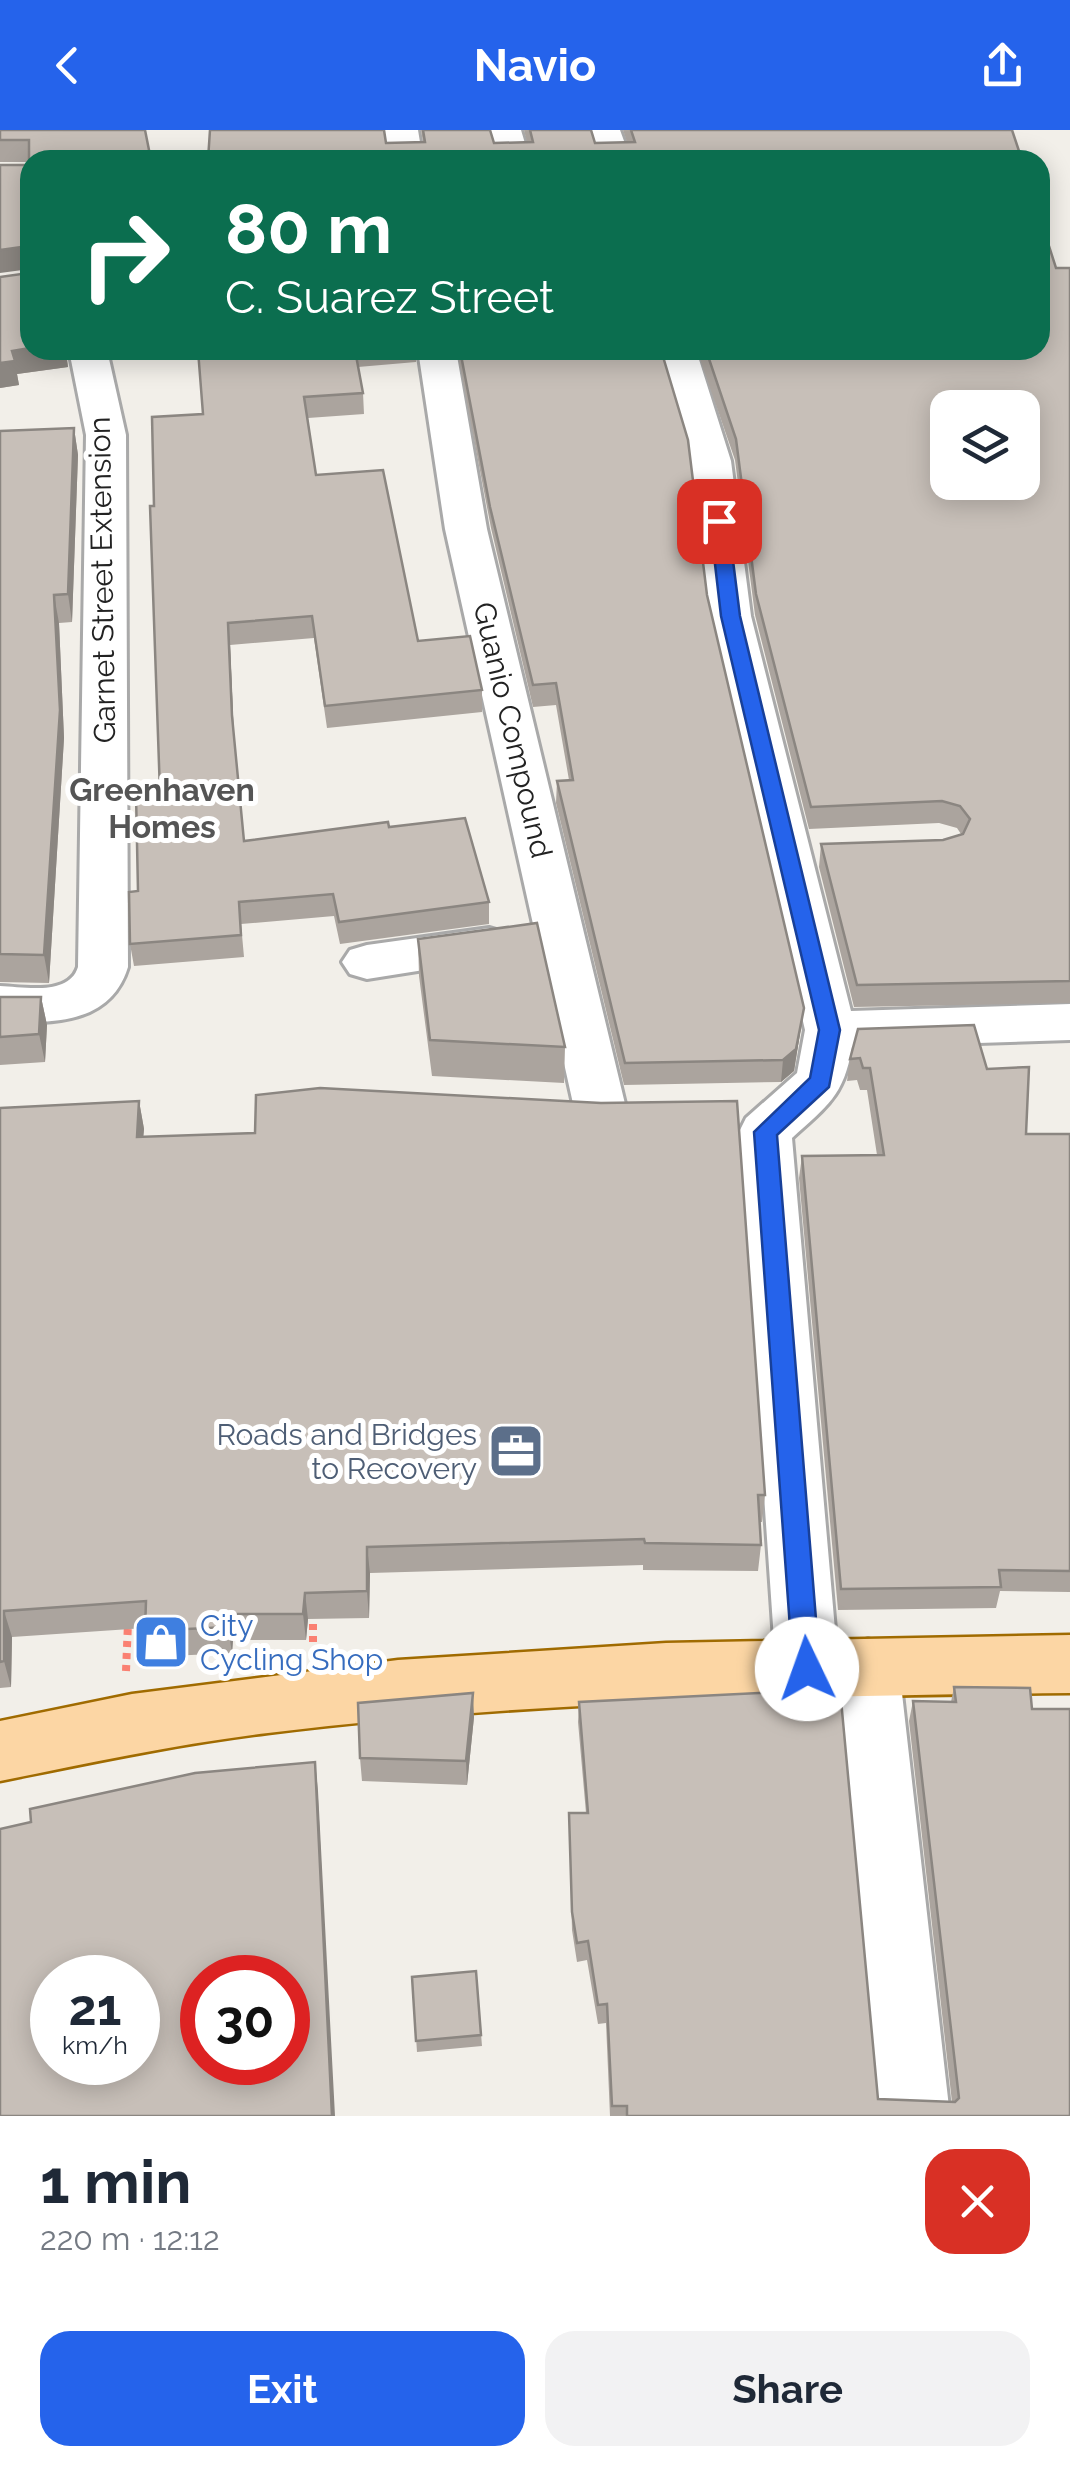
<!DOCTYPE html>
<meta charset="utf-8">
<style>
:root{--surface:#fff;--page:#f2f2f3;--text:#1f2937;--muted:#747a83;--accent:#2563eb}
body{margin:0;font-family:Raleway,sans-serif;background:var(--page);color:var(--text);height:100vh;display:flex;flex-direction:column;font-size:38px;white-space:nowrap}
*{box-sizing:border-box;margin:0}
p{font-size:32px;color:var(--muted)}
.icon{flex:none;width:55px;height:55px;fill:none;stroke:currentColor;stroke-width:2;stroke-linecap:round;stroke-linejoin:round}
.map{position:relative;height:1986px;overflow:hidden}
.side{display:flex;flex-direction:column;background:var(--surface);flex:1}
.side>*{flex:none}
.top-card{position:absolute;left:20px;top:20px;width:1030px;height:210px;border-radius:30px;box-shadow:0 5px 25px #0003;background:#0b6e4f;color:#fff;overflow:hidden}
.buttons{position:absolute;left:930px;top:260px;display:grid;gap:20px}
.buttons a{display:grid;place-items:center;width:110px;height:110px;border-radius:20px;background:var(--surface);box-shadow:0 5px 25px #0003;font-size:50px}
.speed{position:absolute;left:30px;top:1825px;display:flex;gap:20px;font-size:50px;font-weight:700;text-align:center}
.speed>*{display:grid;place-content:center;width:130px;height:130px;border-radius:50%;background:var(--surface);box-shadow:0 5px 25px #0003;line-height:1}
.speed small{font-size:25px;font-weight:400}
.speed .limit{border:15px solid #d22;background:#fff;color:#111}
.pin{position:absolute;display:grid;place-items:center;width:85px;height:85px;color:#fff;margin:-42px;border-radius:20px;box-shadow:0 5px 15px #0006}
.me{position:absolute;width:110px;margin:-55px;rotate:357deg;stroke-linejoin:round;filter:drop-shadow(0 0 8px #0008)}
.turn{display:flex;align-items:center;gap:35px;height:210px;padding:0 40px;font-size:45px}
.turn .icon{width:130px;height:130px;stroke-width:2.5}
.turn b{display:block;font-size:70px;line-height:85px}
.round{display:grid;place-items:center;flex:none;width:105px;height:105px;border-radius:30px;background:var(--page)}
.head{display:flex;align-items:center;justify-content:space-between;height:170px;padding:0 40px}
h1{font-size:60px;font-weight:700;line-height:75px}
.primary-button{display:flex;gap:20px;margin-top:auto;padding:20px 40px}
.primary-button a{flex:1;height:115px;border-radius:30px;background:var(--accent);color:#fff;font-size:40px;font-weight:700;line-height:115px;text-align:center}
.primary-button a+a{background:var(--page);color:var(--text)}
header{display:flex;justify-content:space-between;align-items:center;height:130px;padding:0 40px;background:var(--accent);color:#fff;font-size:45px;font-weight:700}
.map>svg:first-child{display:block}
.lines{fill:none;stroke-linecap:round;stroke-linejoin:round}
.minor-casing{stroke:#a9a9a9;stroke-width:6}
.major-casing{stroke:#a06b00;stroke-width:5}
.path{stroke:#fa8072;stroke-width:8;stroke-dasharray:6 6;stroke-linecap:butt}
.minor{fill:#fff;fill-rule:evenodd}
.major{fill:#fcd6a4;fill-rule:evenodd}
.wall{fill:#aba49e}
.shaded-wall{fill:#8b8681}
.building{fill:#c7bfb8;stroke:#8b8681;stroke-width:2.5;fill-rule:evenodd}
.route{fill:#2563eb;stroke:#184099;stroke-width:2.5}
.labels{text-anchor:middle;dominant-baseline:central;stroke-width:10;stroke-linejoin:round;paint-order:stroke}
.street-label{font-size:30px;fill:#222;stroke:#fff}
.service-label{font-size:30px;fill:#4e5e75;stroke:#fff;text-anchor:end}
.shop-label{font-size:30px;fill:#366cbe;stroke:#fff;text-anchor:start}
.neighbourhood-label{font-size:32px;font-weight:bold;fill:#555;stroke:#fff}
</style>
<header><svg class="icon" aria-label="back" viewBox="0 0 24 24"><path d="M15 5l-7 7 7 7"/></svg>Navio<svg class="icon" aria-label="share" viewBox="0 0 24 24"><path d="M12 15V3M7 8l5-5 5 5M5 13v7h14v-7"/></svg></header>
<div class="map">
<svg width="1070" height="1986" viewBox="0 0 1070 1986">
<rect width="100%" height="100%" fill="#f2efe9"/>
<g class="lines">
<g class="minor-casing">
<path id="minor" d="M384,0H418L423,30H389Z
M487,0H521L530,30H496Z
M586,0H620L631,30H597Z
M69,220H107L126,305L128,837C110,895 52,893 0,892V856C25,857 69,866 78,837L86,305Z
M418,220H456L487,399L626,978L618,991L600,997L582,991L574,978L445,399Z
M658,220H696L731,331L751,486L851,881L1070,874V910L852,917C844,966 827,976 792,1008L838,1534L846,1518L868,1509L890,1518L899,1537L950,1986H878L837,1542L829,1558L807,1567L785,1558L776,1539L739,1002L746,988L797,943L805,900L709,486L691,331Z
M489,798L506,803L514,815L506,827L367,849L350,844L342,832L350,820L367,815Z"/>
</g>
<g class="major-casing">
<path id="major" d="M1070,1505V1563C802,1566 534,1570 268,1603C178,1614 89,1633 0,1651V1591L132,1564L398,1530L666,1513Z"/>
</g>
<path class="path" d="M313,1482V1514
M126,1541L128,1493"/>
<use href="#minor" class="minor"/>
<use href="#major" class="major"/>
</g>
<path class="wall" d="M0,0H145L30,30L68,237L17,244L19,255L0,258L29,143V32H0Z
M421,0H490L494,13L527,12L524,0H591L595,13L627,12L623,0H1012L1022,30L386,13L423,12Z
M1056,138H1070V873L854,877L819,737L821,714L943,710L961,704L957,698L939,693L809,699L755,485L735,330L697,220H1040Z
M198,220H418L416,232L358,237L363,263L364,284L308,288L316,345L418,511L482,560V582L327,598L314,508L230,515L234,608L244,711L389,697L489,772V794L340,814L334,786L241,794L244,827L134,836L130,814L138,761L160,663L154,376L203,284Z
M457,220H661L707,465L804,878L794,941L781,952L624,955L556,673L557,651L569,650L556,575L533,577L491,398Z
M74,298L78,325L72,492L59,493L64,608L49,853L0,852V301Z
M418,809L565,917L564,953L432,946L419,846Z
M0,867H41L47,895L45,932L0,935Z
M858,899L987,939L1026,1004H1070V1462L1000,1461L996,1478L838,1480L799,1048L802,1026L877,1025L867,960H860L857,950L847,951L850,929Z
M139,971L144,999L143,1007L765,1365L762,1392H760L761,1415L758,1441L643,1440V1435L370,1443L369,1488L308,1489L306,1510H233L232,1523L150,1527L145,1498L12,1507L11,1557L0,1558V978Z
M954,1557L1070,1986H610L606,1893L598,1894L587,1830L577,1832L572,1800L569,1683H586L578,1592L579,1572L878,1969L952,1972L909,1591L913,1571L951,1572Z
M474,1587L467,1655L362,1651L360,1628Z
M476,1841L482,1916L417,1922L412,1847Z"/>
<path class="shaded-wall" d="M29,116L30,139L0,143V120Z
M30,218V220H66L68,237L17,244L19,255L0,258V233L12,221Z
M74,298L78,325L72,492L68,464Z
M54,465L59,493L64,608L49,853L44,825Z
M228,493L230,515L234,608L232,586Z
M41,867L47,895L45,932L39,904Z
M804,878L794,941L781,952L783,930Z
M139,971L144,999L141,1035L137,1007Z
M367,1417L370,1443L369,1488L367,1461Z
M305,1463L308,1489L306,1510L303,1484Z
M4,1481L12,1507L11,1557L4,1531Z
M228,1484L233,1510L232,1523L228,1497Z
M473,1563L474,1587L467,1655L466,1631Z
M315,1632L318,1661L335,1986H332Z"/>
<path class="building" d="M0,0H145L151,30H30V218L12,221L15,231L0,233V147L29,143V116L0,120V35H29V10H0Z
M210,0H384L386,13L425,12L423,0H490L494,13L533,12L530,0H591L595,13L635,12L631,0H1012L1022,30H208Z
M1040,88L1056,138H1070V851L857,855L821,714L943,710L963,704L970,689L960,676L942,671L811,677L756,464L736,309L706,220H1040ZM948,278H1022V352H948Z
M198,220H355L363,263L304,267L316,345L383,340L418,511L470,506L482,560L325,576L312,486L228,493L232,586L244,711L388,692L389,697L465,688L489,772L339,792L333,764L239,772L241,805L130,814L129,762L138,761L136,664L160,663L150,376H154L152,287L203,284Z
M460,220H661L688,310L707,465L804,878L796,919L783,930L625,933L557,651L573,650L556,553L533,555L490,377Z
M74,298L68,464L54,465L60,580L44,825L0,824V301Z
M537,793L565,917L430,910L418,809Z
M0,867H41L39,904L0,907Z
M974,895L987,939L1029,937L1026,1004H1070V1441L999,1440L1001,1457L841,1459L802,1026L884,1025L870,938H863L860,928L850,929L858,899Z
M320,958L601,973L737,971L765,1365H758L761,1415L645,1413L644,1409L367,1417V1461L305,1463L303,1484H228V1497L145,1501L146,1471L4,1481V1531L0,1532V978L139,971L137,1007L255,1003L256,965Z
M954,1557L1030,1558L1032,1579H1070V1986H627V1976H612L607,1874L598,1875L588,1811L577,1813L572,1782L569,1683H588L579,1572L840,1559L878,1969L955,1972L959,1968L913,1571L956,1572Z
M473,1563L466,1631L360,1628L358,1573Z
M315,1632L332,1986H0V1699L31,1692L30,1679L195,1643ZM52,1848H138V1932H52ZM202,1848H288V1932H202Z
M476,1841L481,1905L416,1911L412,1847Z"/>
<path class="route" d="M719,385L728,391L740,486L840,900L829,957L777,1005L820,1539L816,1547H797L793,1539L754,1002L810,948L819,900L721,486L710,391Z"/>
<defs>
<g id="office-square" transform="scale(2.875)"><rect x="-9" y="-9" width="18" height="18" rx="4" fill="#5c6f8a" stroke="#fff"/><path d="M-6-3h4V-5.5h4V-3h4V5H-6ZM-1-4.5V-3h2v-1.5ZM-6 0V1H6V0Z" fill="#fff"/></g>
<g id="shop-square" transform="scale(2.875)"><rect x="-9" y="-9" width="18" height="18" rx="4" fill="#3f7fe0" stroke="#fff"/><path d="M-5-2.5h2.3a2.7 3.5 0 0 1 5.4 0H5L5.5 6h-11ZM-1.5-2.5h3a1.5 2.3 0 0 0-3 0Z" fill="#fff"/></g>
</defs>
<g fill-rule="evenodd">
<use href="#office-square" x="516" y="1321"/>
<use href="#shop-square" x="161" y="1512"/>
</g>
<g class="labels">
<g class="street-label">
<text transform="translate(102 450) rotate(-91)">Garnet Street Extension</text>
<text transform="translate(513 600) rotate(77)">Guanio Compound</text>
</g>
<g class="service-label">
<text x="477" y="1304">Roads and Bridges<tspan x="477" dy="34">to Recovery</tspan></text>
</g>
<g class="shop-label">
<text x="200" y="1495">City<tspan x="200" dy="34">Cycling Shop</tspan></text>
</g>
<g class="neighbourhood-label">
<text x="162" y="659">Greenhaven<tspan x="162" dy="37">Homes</tspan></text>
</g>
</g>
</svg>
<div class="buttons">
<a><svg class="icon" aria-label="layers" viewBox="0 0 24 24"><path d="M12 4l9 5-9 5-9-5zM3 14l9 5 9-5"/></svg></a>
</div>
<div class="speed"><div>21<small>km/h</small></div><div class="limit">30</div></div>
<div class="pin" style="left:719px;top:391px;background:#d93025"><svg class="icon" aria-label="arrive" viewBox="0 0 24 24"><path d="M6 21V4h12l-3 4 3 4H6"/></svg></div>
<svg class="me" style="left:807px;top:1539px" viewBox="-20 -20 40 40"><circle r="19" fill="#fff"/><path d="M0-13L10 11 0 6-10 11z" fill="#2563eb"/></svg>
<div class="top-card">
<div class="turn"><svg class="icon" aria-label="right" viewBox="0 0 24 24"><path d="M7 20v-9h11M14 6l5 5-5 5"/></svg><div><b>80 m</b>C. Suarez Street</div></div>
</div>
</div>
<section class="side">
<div class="head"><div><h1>1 min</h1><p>220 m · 12:12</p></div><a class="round" style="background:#d93025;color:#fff"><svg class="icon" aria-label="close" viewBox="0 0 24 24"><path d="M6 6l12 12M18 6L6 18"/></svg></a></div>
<div class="primary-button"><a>Exit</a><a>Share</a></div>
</section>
